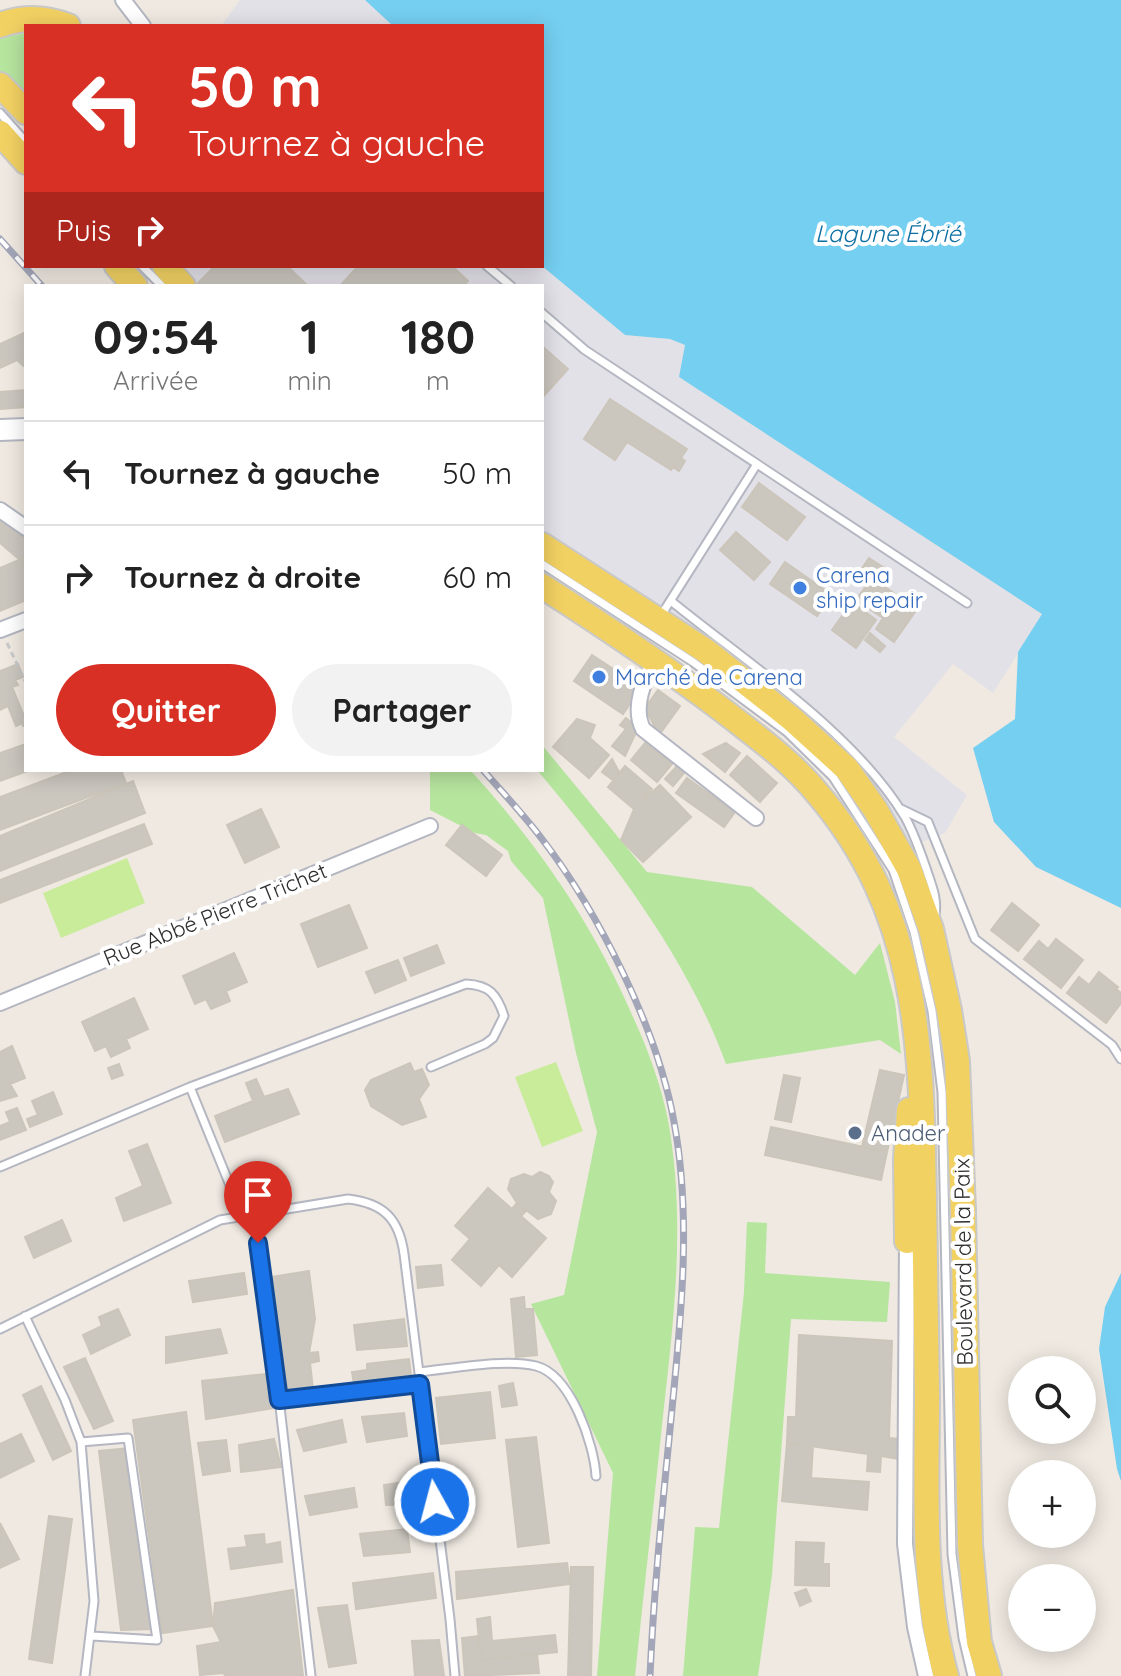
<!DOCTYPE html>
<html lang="fr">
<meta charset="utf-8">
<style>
:root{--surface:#fff;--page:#f2f2f2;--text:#222;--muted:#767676;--line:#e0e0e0;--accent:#d93025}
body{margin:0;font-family:Quicksand,sans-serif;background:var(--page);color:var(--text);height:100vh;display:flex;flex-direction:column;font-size:30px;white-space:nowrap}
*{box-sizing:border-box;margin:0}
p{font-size:26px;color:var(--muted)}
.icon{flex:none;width:44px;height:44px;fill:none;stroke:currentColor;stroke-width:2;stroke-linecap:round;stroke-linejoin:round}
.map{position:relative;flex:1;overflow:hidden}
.side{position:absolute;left:24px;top:284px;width:520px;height:488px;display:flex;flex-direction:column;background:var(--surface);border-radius:0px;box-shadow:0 4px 20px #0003}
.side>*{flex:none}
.top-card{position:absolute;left:24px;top:24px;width:520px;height:244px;border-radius:0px;box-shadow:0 4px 20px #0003;background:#d93025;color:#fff;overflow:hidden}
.controls{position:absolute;left:1008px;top:1356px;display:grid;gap:16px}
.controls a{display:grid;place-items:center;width:88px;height:88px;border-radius:50%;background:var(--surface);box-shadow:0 4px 20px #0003;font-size:40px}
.pin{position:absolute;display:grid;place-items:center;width:68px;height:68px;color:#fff;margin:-82px -34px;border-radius:50% 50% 50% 0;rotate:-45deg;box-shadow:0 0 8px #0007}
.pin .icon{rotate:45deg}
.me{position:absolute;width:88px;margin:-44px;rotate:353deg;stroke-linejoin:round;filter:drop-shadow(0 0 6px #0008)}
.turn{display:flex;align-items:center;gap:28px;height:168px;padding:0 32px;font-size:36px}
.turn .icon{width:104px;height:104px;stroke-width:2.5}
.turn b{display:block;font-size:56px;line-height:68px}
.then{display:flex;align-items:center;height:76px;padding:0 32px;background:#0003;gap:16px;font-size:30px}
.eta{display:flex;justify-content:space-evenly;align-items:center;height:136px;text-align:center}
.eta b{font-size:48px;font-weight:700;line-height:56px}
.cta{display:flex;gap:16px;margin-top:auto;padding:16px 32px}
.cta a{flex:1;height:92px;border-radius:48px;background:var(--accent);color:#fff;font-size:32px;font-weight:700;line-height:92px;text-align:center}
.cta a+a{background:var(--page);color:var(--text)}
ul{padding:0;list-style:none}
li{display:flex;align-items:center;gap:24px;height:104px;padding:0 32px;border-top:2px solid var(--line)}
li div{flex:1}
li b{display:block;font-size:30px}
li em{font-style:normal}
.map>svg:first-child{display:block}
.industrial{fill:#e3e1e8}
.green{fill:#b6e59e}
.pitch{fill:#c9ec9a}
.water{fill:#75cff0}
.building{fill:#cbc7bf;stroke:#cbc5ba;stroke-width:2}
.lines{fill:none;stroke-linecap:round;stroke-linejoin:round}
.service-casing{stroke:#b4b7c1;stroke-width:11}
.minor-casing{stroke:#b4b7c1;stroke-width:18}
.secondary-casing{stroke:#b4b7c1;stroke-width:24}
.primary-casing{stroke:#c9c9c9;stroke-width:28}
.path{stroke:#c9c9c9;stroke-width:3;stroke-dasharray:6 4;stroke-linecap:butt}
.service{stroke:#fff;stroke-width:7}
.minor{stroke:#fff;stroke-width:14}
.secondary{stroke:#fff;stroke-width:20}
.primary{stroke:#f2d163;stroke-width:24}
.rail-casing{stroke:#a3a6b8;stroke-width:7}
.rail{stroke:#fff;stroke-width:4;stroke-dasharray:12;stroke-linecap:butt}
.route-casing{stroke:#114b97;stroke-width:20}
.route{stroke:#1a73e8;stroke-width:14}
.shop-dot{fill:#3f7fe0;stroke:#fff;stroke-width:3}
.service-dot{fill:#5c6f8a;stroke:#fff;stroke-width:3}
.labels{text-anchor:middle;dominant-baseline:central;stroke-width:8;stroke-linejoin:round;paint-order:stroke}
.shop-label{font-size:22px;fill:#366cbe;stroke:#fff;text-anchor:start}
.street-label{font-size:22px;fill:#2e2e2e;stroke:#fff}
.service-label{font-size:22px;fill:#4e5e75;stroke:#fff;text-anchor:start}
.water-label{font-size:24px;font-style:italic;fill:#0d6fa3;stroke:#fff}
</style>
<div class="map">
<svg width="1121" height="1676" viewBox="0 0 1121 1676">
<rect width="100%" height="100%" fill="#efe9e1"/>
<path class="industrial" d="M240,0H365L393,26H221Z
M186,266H542L625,335L670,339L685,345L679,377L1043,614L993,693L953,664L894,737L967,795L945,833L910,847L881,798L713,643L666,609L542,532V286H199Z"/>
<path class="green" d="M26,33V100L0,71V38Z
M542,745L647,872L752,887L855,975L880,943L895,1002L901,1054L880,1040L726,1064C686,955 611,858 537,770H542Z
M430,770H470C538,844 593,924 633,1017C648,1049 661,1085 668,1120C686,1219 674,1318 663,1416C654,1503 644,1589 635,1676H597L613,1473L531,1304L564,1295L597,1132L576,1053L543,898L511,861L508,851L486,835L475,833L430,810Z
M747,1222L767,1223L765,1273L890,1282L887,1322L791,1319L772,1575L758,1676H683L695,1527L719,1528L744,1292Z"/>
<path class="pitch" d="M127,858L145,903L61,938L43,893Z
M556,1062L583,1131L542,1147L515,1077Z"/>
<path class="water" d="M365,0H1121V908L1036,867L994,822L973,748L1015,719L1018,652L1042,614L679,377L685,345L670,339L625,335L542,266V26H393Z
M1121,1273V1481L1117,1469L1099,1349L1105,1307Z"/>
<path class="building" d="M215,266H287L308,286H199L197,284Z
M358,266H452L468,281L463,286H340Z
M26,332V368L17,360L0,368V344Z
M542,346L568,369L542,398Z
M26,390V407L0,409V392Z
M610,399L687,449L681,458L685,461L679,471L673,467L671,470L627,442L615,460L584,439Z
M759,483L805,517L787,540L742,507Z
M3,517L26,536V565L0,543V521Z
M736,532L770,562L754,580L720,550Z
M869,558L886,569L878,581L861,570Z
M21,559L26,572V600L0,611V568Z
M785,562L832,595L817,616L770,584Z
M872,578L917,609L894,642L876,629L883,618L856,600Z
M852,602L876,620L856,648L832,630Z
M870,633L885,646L880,652L865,640Z
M592,655L641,687L623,714L574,681Z
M18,664L23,677L15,680L18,685L12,687L26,721V725L23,726L22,723L16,726L8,706L0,710V671Z
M658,690L680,706L659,735L645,708Z
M626,718L638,728L625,756L612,746L626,729L620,725Z
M577,719L595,725L590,738L609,755L589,778L553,747Z
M645,743L672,764L657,782L631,760Z
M726,743L740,753L725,772L703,754Z
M26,744V770H30L0,781V753Z
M747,756L777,783L760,802L730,775Z
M612,759L619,772L613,780L602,772Z
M625,766L652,789L634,809L608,787Z
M677,766L684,773L673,786L665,779Z
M72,770H121L126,783L0,830V797Z
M687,778L735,812L724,827L676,793Z
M133,781L145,813L0,871V836Z
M660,785L691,817L643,862L621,840L634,809Z
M261,809L279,847L245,863L227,825Z
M144,824L152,844L0,903V880Z
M462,825L502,855L486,876L446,845Z
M1012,903L1039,925L1018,951L991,930Z
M349,905L367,948L318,967L301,924Z
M1056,939L1083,960L1061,988L1024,959L1039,941L1048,949Z
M437,945L444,963L411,976L404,958Z
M234,953L247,982L226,991L230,1001L211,1009L206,999L195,1004L183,976Z
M398,960L406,980L375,993L366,972Z
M1099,972L1118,987L1116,989L1121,993V1003L1106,1023L1067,993L1079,977L1089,985Z
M134,998L148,1029L126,1039L130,1048L111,1057L106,1046L95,1051L82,1022Z
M12,1046L25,1078L10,1084L17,1096L0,1101V1052Z
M410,1063L414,1072L422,1069L429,1085L419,1099L426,1117L402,1125L371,1106L365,1090L371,1080Z
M119,1064L123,1075L112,1079L108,1068Z
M880,1070L904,1075L887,1152L862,1147Z
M784,1075L800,1078L791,1122L775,1119Z
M256,1079L264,1097L288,1089L299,1114L225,1142L215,1116L253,1101L246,1083Z
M53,1092L62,1114L30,1127L27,1119L38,1115L32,1101Z
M17,1108L26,1130L0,1140V1126L10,1122L6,1112Z
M771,1127L887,1152L881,1180L765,1155Z
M147,1144L171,1203L124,1221L116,1198L143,1186L129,1151Z
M540,1172L549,1176L553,1182L549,1192L556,1201L551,1214L538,1219L517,1203L508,1189L511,1179L524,1174L532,1177Z
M488,1188L512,1209L517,1203L526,1211L521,1216L546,1238L512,1277L499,1265L481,1286L452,1260L470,1239L455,1226Z
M62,1220L71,1241L34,1258L25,1237Z
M441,1265L443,1285L418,1288L416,1267Z
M309,1271L315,1319L309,1353L318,1352L319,1361L310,1363L313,1389L286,1393L271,1277Z
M244,1273L247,1294L193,1302L189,1281Z
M524,1297L525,1309H533L537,1355L516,1357L511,1299Z
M118,1309L130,1335L91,1354L83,1335L102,1326L99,1317Z
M404,1319L407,1346L357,1350L354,1325Z
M220,1329L227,1353L166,1363V1337Z
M799,1335L892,1341L889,1438L899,1439V1459L881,1456L880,1472L867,1471L868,1454L787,1443L788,1417H796Z
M85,1358L113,1421L94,1429L64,1367Z
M409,1359L411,1376L354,1384L352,1372L367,1370V1364Z
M266,1374L280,1407L206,1419L202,1381Z
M513,1383L517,1405L502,1407L499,1386Z
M41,1386L71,1451L53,1460L23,1395Z
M490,1392L495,1438L441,1444L436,1398Z
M186,1412L213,1626L162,1633L133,1420Z
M404,1413L407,1436L367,1442L362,1417Z
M342,1420L346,1442L304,1451L297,1430Z
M21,1434L34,1461L0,1478V1444Z
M536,1437L549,1543L518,1547L506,1440Z
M274,1439L281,1467L241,1472L239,1445Z
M226,1440L230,1471L203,1475L198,1443Z
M787,1443L813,1446L811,1478L869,1482L867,1510L782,1501Z
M130,1448L155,1629L121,1630L99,1451Z
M411,1481L413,1504L386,1505L384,1485Z
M354,1488L357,1507L310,1515L305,1496Z
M49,1516L72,1519L52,1663L29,1659Z
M0,1523L19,1559L0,1568Z
M407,1529L410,1552L364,1556L360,1534Z
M264,1534L265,1545L280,1542L282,1562L231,1569L228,1549L247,1547L245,1536Z
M796,1542L824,1543L823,1564H829V1586L795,1585Z
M567,1563L570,1584L457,1599L456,1572Z
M571,1567H593L591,1676H568Z
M433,1573L436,1598L356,1609L353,1583Z
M806,1589L811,1601L800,1606L795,1593Z
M293,1590L303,1676H225L224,1673L200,1675L197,1646L221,1642L213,1626L215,1603Z
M347,1605L356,1663L329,1667L318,1608Z
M490,1617L492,1641L555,1635L557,1652L481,1660L477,1619Z
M478,1636L481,1660L537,1654L539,1673L465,1676L462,1638Z
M439,1640L444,1676H415L412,1641Z"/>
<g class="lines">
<g class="service-casing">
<path id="service" d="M0,113L26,142
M142,266L162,286
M487,266L511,286
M542,313L585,350L967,603
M542,564L693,662L787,732L833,777L893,870L914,932L932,1011L942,1092L952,1554L963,1638L972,1676
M671,601C747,663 854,732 905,817C914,833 920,851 926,868C931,884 938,898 935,915
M660,617L757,464
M901,809L928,822L975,939L1112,1045L1121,1059
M190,1087L242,1215
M0,1167L190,1087L466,984C489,985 497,994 504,1016L493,1038L485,1044L431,1067
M254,1213L280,1407L311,1676
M25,1316L65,1400L81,1442L94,1601L85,1676
M0,1329L220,1220L348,1199C383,1203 399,1218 404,1254L450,1619L455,1676
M419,1372C451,1369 506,1358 536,1366C571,1375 594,1444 596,1476
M279,1400L420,1384
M81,1442L128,1438L157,1640L92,1636"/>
</g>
<g class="minor-casing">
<path id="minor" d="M123,0L143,26
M0,510L26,528
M0,630L26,620
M656,660C644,679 632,707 643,729L756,818
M0,1003L430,826
M907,1241L905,1544L915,1627L926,1676"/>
</g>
<g class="secondary-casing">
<path id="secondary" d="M0,430L26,429"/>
</g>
<g class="primary-casing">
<path id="primary" d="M0,25C24,16 45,17 68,26
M0,85L26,112
M0,133L26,162
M117,266L135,286
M165,266L183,286
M542,545L706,651L792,719L847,769L875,809L909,869L931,929L949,1010L957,1061L963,1211L970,1545L979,1642L989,1676
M542,586C606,627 669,669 729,715C760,739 793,763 818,794C921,915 921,1048 924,1198C925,1264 926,1329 927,1394C927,1487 921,1586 946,1676
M907,1241L906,1160L909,1110"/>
</g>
<path class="path" d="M7,643L26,683"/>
<use href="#service" class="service"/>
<use href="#minor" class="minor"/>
<use href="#secondary" class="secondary"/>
<use href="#primary" class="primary"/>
<g class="rail-casing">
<path id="rail" d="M0,239L42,286
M483,770C503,793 524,815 542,839C599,913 658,1030 674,1122C691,1212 682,1308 673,1399C664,1491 654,1584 650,1676"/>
</g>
<use href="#rail" class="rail"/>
</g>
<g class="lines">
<g class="route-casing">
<path id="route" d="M258,1243L279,1400L420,1384L435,1502"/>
</g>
<use href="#route" class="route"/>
</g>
<g class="shop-dot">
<circle cx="800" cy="588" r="8"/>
<circle cx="599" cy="677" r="8"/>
</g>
<circle class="service-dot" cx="855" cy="1133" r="8"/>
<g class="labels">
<g class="shop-label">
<text x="816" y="575">Carena<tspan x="816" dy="25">ship repair</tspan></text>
<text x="615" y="677">Marché de Carena</text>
</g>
<g class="street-label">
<text transform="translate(215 914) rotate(-22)">Rue Abbé Pierre Trichet</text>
<text transform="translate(963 1262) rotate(-91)">Boulevard de la Paix</text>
</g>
<g class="service-label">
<text x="871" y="1133">Anader</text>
</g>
<g class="water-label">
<text x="888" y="233">Lagune Ébrié</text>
</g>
</g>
</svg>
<div class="controls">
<a><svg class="icon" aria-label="search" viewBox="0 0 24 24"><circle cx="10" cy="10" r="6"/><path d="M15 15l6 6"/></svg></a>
<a>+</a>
<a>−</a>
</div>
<div class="pin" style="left:258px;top:1243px;background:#d93025"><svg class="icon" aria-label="arrive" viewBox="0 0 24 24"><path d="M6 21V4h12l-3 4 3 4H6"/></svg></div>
<svg class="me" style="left:435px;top:1502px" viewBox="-20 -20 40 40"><circle r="17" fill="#1a73e8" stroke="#fff" stroke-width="3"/><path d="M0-11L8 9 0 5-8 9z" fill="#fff"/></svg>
<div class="top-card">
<div class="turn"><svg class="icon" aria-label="left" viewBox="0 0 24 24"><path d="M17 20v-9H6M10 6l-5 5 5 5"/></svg><div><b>50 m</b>Tournez à gauche</div></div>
<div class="then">Puis<svg class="icon" aria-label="right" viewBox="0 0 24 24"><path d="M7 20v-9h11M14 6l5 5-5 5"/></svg></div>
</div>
<section class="side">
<div class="eta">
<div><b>09:54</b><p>Arrivée</p></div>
<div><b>1</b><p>min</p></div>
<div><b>180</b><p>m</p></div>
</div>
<ul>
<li><svg class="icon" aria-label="left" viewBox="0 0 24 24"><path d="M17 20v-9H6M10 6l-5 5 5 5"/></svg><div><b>Tournez à gauche</b></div><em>50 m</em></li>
<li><svg class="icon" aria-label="right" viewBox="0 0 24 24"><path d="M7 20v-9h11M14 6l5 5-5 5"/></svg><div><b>Tournez à droite</b></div><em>60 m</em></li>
</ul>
<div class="cta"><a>Quitter</a><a>Partager</a></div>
</section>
</div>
